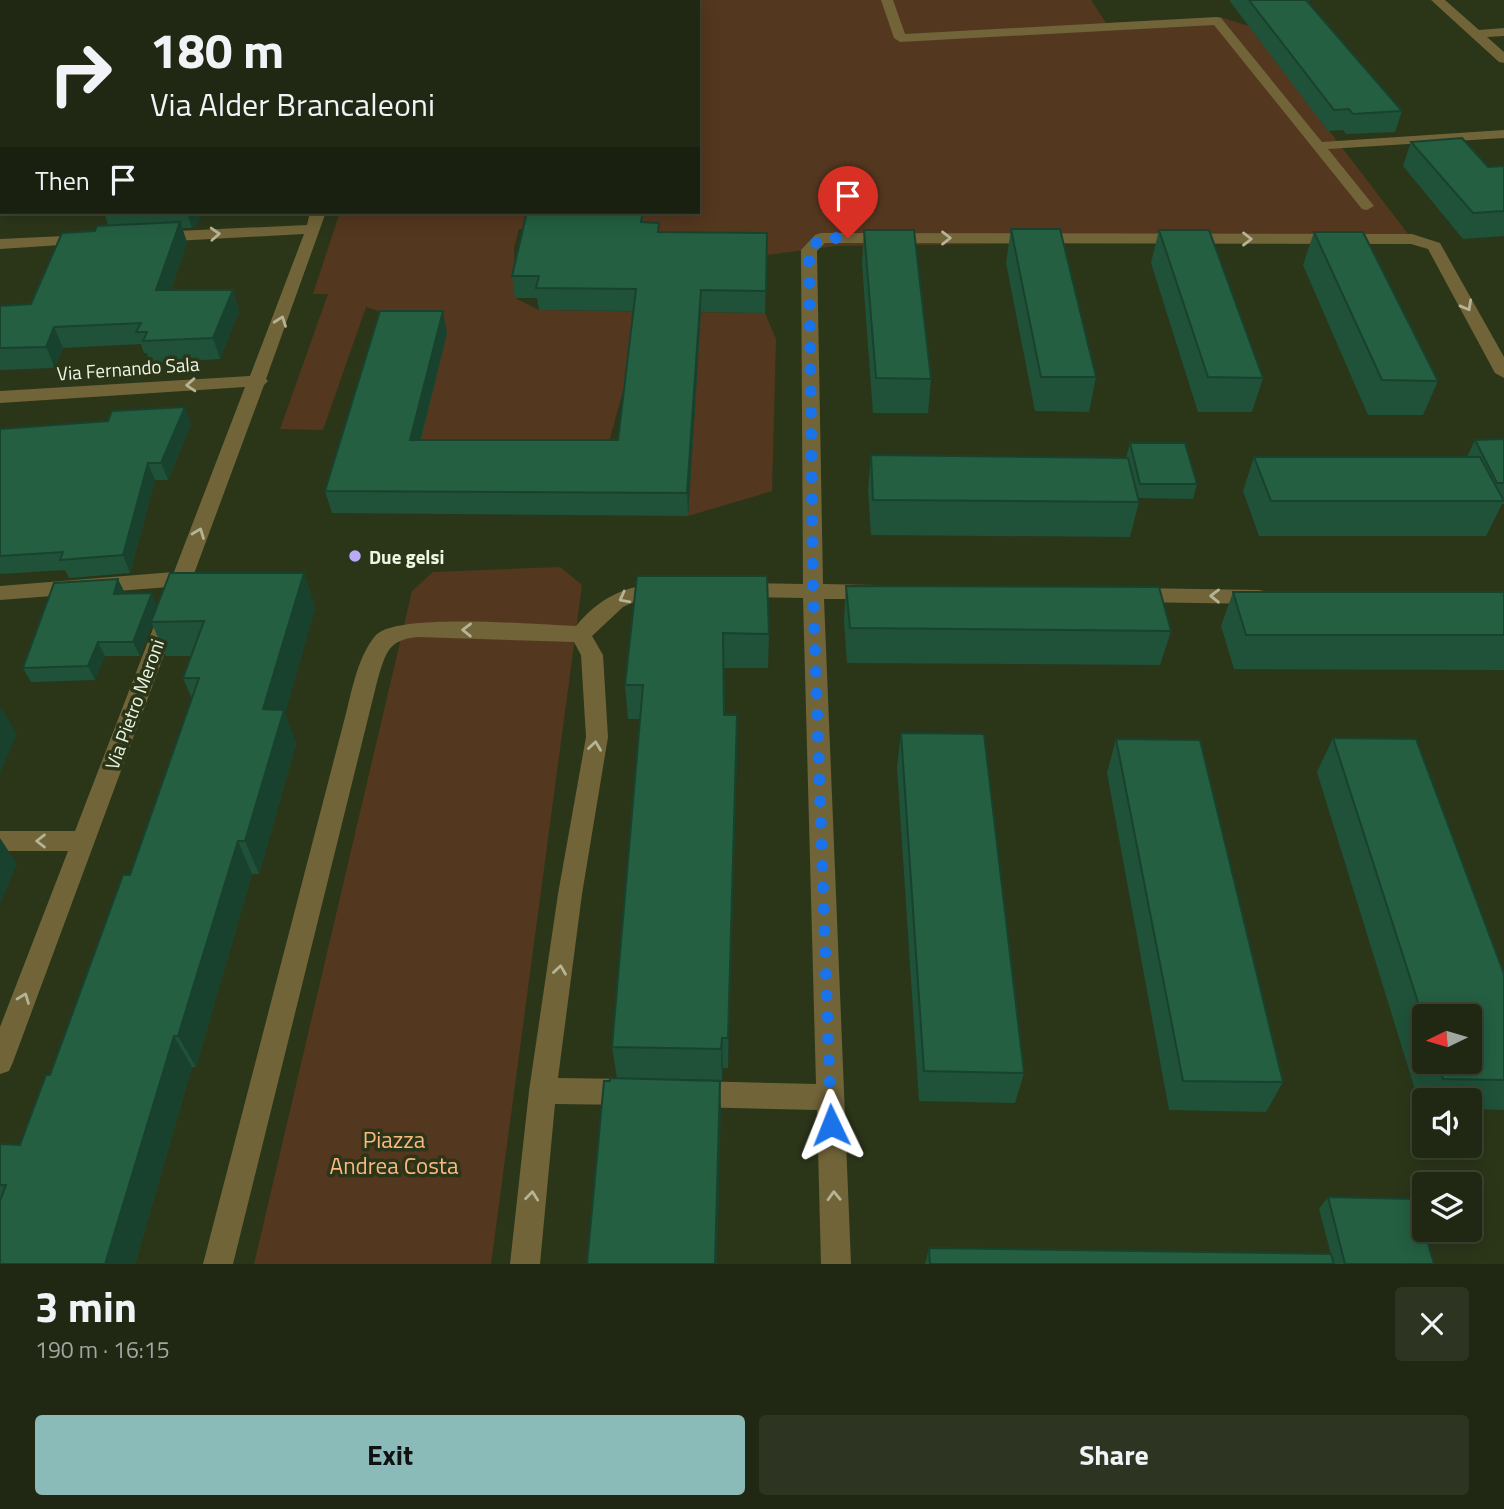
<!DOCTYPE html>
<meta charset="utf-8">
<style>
:root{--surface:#202813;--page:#2d3421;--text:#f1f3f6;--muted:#a2a6a0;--line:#3d4433;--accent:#8bbbb9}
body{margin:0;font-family:"Titillium Web",sans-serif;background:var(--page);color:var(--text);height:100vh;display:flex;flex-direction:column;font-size:26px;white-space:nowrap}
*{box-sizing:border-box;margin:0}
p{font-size:23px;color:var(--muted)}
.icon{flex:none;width:38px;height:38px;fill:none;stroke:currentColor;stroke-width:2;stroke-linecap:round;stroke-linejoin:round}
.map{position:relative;height:1264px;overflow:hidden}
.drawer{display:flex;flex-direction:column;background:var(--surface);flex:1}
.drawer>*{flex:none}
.guide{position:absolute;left:0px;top:0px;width:700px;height:214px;box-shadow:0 4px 18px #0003,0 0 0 2px var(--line);background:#202813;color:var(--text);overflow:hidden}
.needle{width:46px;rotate:265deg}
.fabs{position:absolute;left:1412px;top:1004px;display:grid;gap:14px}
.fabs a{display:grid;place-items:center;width:70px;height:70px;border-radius:7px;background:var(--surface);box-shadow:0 4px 18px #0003,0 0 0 2px var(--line);font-size:35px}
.pin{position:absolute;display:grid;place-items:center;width:60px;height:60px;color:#fff;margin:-72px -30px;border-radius:50% 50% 50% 0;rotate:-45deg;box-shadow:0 0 7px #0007}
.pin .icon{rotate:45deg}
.me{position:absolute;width:77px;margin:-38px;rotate:358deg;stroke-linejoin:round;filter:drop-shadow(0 0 5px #0008)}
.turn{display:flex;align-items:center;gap:24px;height:147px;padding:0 35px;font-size:32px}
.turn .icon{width:91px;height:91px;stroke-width:2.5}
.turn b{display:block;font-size:49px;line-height:60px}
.then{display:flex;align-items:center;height:66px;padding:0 35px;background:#0003;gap:14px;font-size:26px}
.round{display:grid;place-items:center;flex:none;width:74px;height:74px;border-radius:7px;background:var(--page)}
.overview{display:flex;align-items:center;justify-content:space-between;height:119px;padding:0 35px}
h1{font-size:42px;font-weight:700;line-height:52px}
.primary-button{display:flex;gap:14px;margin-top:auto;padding:14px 35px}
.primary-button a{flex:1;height:80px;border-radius:7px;background:var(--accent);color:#111;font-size:28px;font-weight:700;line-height:80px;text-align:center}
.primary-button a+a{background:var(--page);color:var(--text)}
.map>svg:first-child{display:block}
.green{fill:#54371f}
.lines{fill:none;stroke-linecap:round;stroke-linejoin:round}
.lane{fill:#716439;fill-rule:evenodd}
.street{fill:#716439;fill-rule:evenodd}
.wall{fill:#1f5239;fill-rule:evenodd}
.shaded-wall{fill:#19422e}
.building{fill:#245f42;stroke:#19422e;stroke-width:2}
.oneway{stroke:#b5b496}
.route{stroke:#1a73e8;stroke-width:12;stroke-dasharray:0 21.6}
.poi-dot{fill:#baaaf7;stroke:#2b3619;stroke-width:2.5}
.labels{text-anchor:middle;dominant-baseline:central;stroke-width:7;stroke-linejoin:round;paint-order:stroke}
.street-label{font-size:19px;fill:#edf5e3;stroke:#2b3619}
.poi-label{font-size:19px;font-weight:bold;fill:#edf5e3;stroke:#2b3619;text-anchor:start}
.near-park-label{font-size:23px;fill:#fdb77f;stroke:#2b3619}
</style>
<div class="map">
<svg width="1504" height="1264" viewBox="0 0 1504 1264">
<rect width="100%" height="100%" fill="#2b3619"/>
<path class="green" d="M385,0H1091L1106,23L1220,17L1249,26L1412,239L835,246L767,255L644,231L519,229L514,248L515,298L539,310L765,313L776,339L772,491L688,516L698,360L632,359L603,463L415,462L447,333L366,307L323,430L280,429L328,294H313L340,212H698V2Z
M560,567L582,585L491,1264H254L412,591L433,572Z"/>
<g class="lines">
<path class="lane" d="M881,0H893L905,34L1217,17L1221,18L1322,142L1504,130V138L1328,149L1374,206L1367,210L1362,209L1214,25L900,42L894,38Z"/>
<path class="street" d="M355,0H367L354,2Z
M1431,0H1445L1479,30L1504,28V36L1487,37L1504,52V63L1499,62Z
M0,112H2V120H0Z
M310,212H326L266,379L268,381L264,385L13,1062L9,1071L0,1074V1027L68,851H0V831H75L169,587L0,600V586L174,572L245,387L0,403V391L250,376L304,234L156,242L148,237L156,232L307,225Z
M821,233L1412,234L1440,243L1504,357V378L1495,373L1428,249L1411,244L825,243L817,251L823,584L872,585L879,587L882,592L879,597L872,599H824L851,1264H821L817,1110L693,1107L683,1103L679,1094L683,1085L693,1081L816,1084L803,598L740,597L733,595L730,590L733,585L740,583L803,584L801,250L815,235Z
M85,235L93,240L91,243L0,249V239Z
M662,583L669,585L672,590L669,595L638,600L623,607L592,636L603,655L608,737L582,894L558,1078L629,1079L639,1083L643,1092L639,1101L629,1105L555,1104L540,1264H510L529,1091L558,894L586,737L581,655L574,642L417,637C388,640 386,653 378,678L233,1264H203L343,725C351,697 356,658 376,635C398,612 540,625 576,626C599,598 626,585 662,583Z
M1135,588L1260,590L1267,592L1270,597L1267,602L1260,604L1135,602L1128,600L1125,595L1128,590Z"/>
</g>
<path class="wall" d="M0,0H177V2H2V75H0Z
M1229,0H1311L1307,1L1402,111L1395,132L1346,134L1343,130L1328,131Z
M2,129V187L0,188V130Z
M1411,142L1488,167L1504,166V236L1463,239L1403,166Z
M104,212H201L197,225L192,228H182L187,242L171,290H233L239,311L220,359L150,363L147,353H144L141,344L63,348L55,368L0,370V306L31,304L95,231L108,225Z
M643,212L644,222L659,223L660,232L767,233L765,313L701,312L688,516L332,513L325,491L447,333L421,440H618L633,311L539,310L537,298H515L512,276Z
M1011,229L1096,377L1089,412L1035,411L1006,263Z
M864,230L931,379L928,413H873L862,264Z
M1159,230L1263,378L1252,412H1198L1151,263Z
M1314,232L1438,381L1423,415H1368L1303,265Z
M191,424L168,480H155L130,573L69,578L65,570L0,574V429Z
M1504,439V504H1502L1486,536H1259L1243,491L1254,457H1467L1475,440Z
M1130,443L1197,484L1193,499L1138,498L1139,502L1130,537L871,535L868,490L871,455L1126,458Z
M304,573L315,608L285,713L296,744L259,874H252L196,1067H192L135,1264H0V1144L20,1145L50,1075L130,875L192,699L183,678L191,656H166L152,624L140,656H105L95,680L31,682L23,668L125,593L158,606Z
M637,576L769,634L768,668H724L725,715H737V749L728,1068H723L722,1080L617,1078L612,1047L640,719H628L625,685Z
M846,586L1171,631L1160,665L847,663L844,621Z
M1233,592H1504V670L1234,669L1221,626Z
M901,733L1024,1073L1015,1103L919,1101L897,767Z
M1333,738L1504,974V1110L1470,1109V1101H1424V1109H1421L1317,772ZM1424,1017L1470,1062H1424Z
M1116,739L1283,1082L1266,1112L1169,1110L1107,773Z
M1328,1197L1434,1264H925L929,1248L1331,1254L1319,1209Z"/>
<path class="shaded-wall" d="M164,0H177V2H163Z
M323,0H339L338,2H323Z
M187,212H201L197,225L192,228Z
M180,222L187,242L164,311L156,290Z
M233,290L239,311L220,359L213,338Z
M701,290V312L688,516L687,493Z
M443,311L447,333L415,462L410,440Z
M54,327L63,348L55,368L46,347Z
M185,407L191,424L168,480L161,463Z
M148,463L155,480L130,573L123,555Z
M304,573L315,608L285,713L296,744L259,874L245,841L263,709Z
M118,579L125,593L121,608L114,594Z
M152,593L158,607L151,622L152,624L140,656L133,642Z
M98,642L105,656L95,680L88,666Z
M1,707L17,734L0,773V710Z
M737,715V749L728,1068V1038Z
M0,838L17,864L0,904Z
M238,841L252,874L196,1067L178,1036Z
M174,1036L192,1067L135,1264H105Z
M722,1038L723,1068L722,1080L721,1049Z
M720,1081L721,1110L717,1264H715Z"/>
<path class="building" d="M0,0H164L163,2H2V46H0Z
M281,0H329L328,2H280Z
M1249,0H1306L1402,111L1353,114L1349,109L1334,110Z
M2,129V167H0V130Z
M1462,138L1488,167L1504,166V211L1473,213L1411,142Z
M527,212H643L641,222L659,223L658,232L767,233L766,291L701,290L687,493L325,491L380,311H443L410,440H618L636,289L536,288L539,276H512Z
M180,222L156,290H233L213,338L143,341L147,332H136L141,323L54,327L46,347L0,348V306L31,304L62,233L95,231L97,226Z
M1011,229H1060L1096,377H1041Z
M864,230H914L931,379L876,378Z
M1159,230H1209L1263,378L1208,377Z
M1314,232H1363L1438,381L1382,380Z
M185,407L161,463H148L123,555L60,560L63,552L0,556V429L108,421L112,411Z
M1504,439V483H1497L1475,440Z
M1130,443H1185L1197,484H1140Z
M871,455L1128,458L1139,502L873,500Z
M1254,457H1480L1504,501H1271Z
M170,573H304L263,709L284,710L245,841H238L178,1036H174L105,1264H0V1201L6,1185H0V1144L20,1145L46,1075H50L123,875H130L199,678H183L204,621L151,622Z
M637,576H767L769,634L723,633L724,715H737L728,1038H722L721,1049L612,1047L643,685H625Z
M118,579L114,594L152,593L133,642H98L88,666L23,668L54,583Z
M846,586L1159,587L1171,631L850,628Z
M1233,592H1504V635H1246Z
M901,733L984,734L1024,1073L924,1071Z
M1333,738L1416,739L1504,974V1080L1443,1079L1438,1062H1470V1017H1424V1021Z
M1116,739L1200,740L1283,1082L1183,1081Z
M610,1078L720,1081L715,1264H587L604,1081H610Z
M1328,1197L1415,1199L1434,1264H1345Z
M929,1248L1331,1254L1334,1264H930Z"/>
<defs><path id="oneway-chevron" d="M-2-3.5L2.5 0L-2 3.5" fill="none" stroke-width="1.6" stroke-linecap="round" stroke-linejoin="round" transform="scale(1.75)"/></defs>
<g class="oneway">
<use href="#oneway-chevron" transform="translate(215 234) rotate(-3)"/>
<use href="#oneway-chevron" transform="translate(946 238)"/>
<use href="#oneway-chevron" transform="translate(1247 239)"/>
<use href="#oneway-chevron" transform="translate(1467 306) rotate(61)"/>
<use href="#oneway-chevron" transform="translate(281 321) rotate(-70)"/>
<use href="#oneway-chevron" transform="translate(191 385) rotate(176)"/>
<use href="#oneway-chevron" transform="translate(199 533) rotate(-69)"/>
<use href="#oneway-chevron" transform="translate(1215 596) rotate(-179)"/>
<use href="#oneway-chevron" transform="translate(624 598) rotate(152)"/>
<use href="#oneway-chevron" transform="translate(467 630) rotate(-179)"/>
<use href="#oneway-chevron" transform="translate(595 746) rotate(-82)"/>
<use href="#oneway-chevron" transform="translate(41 841) rotate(-180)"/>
<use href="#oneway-chevron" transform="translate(560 970) rotate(-82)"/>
<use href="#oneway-chevron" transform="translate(24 998) rotate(-69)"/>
<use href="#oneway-chevron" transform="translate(532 1196) rotate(-84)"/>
<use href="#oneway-chevron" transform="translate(834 1196) rotate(-92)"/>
</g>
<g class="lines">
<path class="route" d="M831,1125L813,591L809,250L821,238H848"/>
</g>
<circle class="poi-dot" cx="355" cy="556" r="7"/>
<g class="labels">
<g class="street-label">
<text transform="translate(128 368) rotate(-4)">Via Fernando Sala</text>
<text transform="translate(134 704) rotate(-70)">Via Pietro Meroni</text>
</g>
<g class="poi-label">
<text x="369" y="556">Due gelsi</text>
</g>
<g class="near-park-label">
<text x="394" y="1139">Piazza<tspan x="394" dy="26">Andrea Costa</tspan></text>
</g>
</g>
</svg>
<div class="fabs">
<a><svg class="needle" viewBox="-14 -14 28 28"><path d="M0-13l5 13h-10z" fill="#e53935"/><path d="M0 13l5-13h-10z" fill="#a2a6a0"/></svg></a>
<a><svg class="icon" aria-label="sound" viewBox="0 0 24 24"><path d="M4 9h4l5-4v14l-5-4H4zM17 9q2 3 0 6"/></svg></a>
<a><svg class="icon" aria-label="layers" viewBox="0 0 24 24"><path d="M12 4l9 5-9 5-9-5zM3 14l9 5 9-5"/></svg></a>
</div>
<div class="pin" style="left:848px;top:238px;background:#d93025"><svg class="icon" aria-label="arrive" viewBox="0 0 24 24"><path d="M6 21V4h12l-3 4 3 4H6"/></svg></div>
<svg class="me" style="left:831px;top:1125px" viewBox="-20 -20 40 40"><path d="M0-17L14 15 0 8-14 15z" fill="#1a73e8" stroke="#fff" stroke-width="4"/></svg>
<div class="guide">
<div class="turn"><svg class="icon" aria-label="right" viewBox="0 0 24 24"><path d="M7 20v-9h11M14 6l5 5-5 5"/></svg><div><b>180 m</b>Via Alder Brancaleoni</div></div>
<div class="then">Then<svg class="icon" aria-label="arrive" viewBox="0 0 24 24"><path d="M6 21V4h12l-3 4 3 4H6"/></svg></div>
</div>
</div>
<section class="drawer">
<div class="overview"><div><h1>3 min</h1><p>190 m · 16:15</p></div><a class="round"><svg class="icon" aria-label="close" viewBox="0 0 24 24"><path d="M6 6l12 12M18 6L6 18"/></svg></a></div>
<div class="primary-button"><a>Exit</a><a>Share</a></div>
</section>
